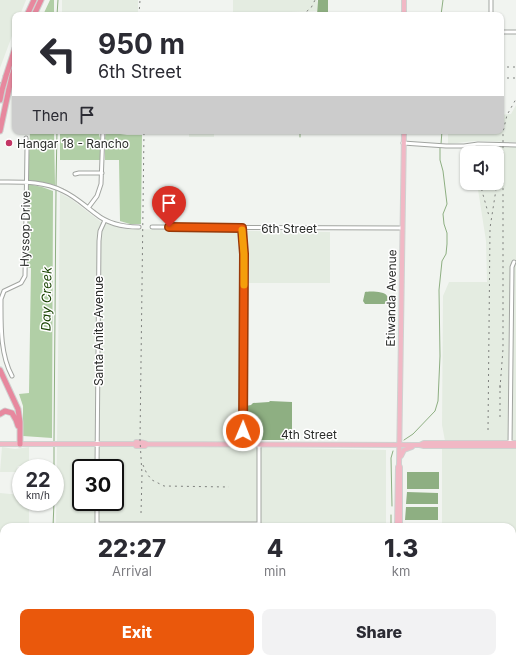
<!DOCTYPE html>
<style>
:root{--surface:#fff;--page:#f2f2f3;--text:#2b2b33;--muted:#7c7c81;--accent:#ea580c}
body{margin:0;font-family:Inter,sans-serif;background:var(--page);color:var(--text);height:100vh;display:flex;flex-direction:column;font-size:15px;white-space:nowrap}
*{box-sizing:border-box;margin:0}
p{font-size:13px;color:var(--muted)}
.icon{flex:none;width:22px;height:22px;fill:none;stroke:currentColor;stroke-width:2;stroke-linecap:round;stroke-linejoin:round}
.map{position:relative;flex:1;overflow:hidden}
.side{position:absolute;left:0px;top:523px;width:516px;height:140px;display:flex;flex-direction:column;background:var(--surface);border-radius:12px 12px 0 0;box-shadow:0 1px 3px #0004}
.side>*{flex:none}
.banner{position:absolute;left:12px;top:12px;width:492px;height:122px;border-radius:8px;box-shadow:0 1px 3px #0004;background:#fff;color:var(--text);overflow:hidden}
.buttons{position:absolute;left:460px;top:146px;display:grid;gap:8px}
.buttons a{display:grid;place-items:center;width:44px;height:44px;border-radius:8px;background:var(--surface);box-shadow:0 1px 3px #0004;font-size:20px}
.speed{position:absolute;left:12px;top:459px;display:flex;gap:8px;font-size:20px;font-weight:700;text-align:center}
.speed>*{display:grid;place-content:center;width:52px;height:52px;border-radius:50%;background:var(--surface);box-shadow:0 1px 3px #0004;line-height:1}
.speed small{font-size:10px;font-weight:400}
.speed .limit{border:2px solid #111;border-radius:6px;background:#fff;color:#111}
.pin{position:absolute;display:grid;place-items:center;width:34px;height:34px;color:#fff;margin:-41px -17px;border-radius:50% 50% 50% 0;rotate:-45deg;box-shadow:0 0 4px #0007}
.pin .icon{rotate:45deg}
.me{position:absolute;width:44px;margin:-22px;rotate:1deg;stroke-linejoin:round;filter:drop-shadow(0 0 3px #0008)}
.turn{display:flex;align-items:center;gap:14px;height:84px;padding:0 20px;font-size:18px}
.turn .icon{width:52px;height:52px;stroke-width:2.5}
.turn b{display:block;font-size:28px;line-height:34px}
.then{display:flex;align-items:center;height:38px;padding:0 20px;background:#0003;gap:8px;font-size:15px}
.eta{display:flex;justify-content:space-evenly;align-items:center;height:68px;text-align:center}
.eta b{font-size:24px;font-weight:800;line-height:28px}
.primary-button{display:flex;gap:8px;margin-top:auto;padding:8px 20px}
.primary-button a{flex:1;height:46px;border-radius:8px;background:var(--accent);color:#fff;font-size:16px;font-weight:800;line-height:46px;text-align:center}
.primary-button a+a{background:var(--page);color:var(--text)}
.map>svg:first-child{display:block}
.built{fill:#e4ece1;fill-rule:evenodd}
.green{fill:#b1cfa6}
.water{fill:#8eaf82}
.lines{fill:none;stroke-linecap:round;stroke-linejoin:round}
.stream{stroke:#8eaf82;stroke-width:1}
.minor-casing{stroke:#a2a5a1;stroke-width:5}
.major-casing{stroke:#d0d1d0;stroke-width:6}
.highway-casing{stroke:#d0d1d0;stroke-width:7}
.minor{stroke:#fff;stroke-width:3}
.major{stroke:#f1b8c5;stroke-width:4}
.highway{stroke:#e7889e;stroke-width:5}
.rail{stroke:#7f817e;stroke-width:1;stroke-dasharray:2 4;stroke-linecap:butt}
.highway-bridge-casing{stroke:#d0d1d0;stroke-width:7;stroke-linecap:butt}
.highway-bridge{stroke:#e7889e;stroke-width:5}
.route-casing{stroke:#983908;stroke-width:10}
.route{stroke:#ea580c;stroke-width:7}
.slow{stroke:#f59e0b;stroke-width:7}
.poi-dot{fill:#c33564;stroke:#fff;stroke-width:1.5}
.labels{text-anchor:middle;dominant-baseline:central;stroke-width:3;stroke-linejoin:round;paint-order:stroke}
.poi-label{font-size:12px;fill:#2a2c2a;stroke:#fff;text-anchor:start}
.street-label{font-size:12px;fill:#2a2c2a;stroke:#fff}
.water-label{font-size:13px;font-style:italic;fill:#184200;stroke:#fff}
</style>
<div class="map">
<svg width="516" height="663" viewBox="0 0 516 663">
<rect width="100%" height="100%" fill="#f1f4f0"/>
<path class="built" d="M0,0H26L20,15H15V28L0,68Z
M62,0H138V15H62Z
M233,0H317V11L233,14Z
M516,105V142L474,141L448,144V131H501V115L511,114Z
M191,131H214V137H189V132Z
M478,147H516V644L512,645V527H442V449L445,441L442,425L443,296L449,282H487L486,241L477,183H497V153H477Z
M60,193L71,199L101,222L125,229L330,232V283H248L247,447L386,450V527H56ZM81,468H115V502H81Z
M2,447L15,449L29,447V465L27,466H18L16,472H0Z
M0,493L21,495V502H29V527H4V580L0,549Z
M64,659H257V663H83Z
M260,659H355L351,663H260Z"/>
<path class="green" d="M50,0H54V15H43Z
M30,131H54L55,185L28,180Z
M60,131H98L100,138V160H60Z
M106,132L127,135H142L141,224H130L120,221L119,160H105V138Z
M28,184L42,187L53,191L52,438L23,436V406L19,394L29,393L31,268H27Z"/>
<path class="water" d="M318,0H328V15H317Z
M365,292C369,291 385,291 387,296C388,297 387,301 387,303L384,304H365L363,301Z
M270,401L292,402V440H245L246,406L251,405L253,403L269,402Z
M407,472H439V489H407Z
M407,492L438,493V504H406Z
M406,507H438V520H405Z"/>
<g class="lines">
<path class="stream" d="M57,15L58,0
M441,15L443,0
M300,137V131
M441,144L442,131
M56,186L57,131
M404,440L413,434L435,411L438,401L440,356L439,290L442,261L446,254L447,244V233L444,224L443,214L447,204L443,171L440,160V147
M54,442L56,190
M54,468V446
M392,506L391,458L393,451
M53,527L54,502
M391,527V515
M357,663L360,659"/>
<g class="minor-casing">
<path id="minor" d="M491,15V0
M501,32H516
M403,143L446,146H464L478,144L516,145
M75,174L79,173H102
M0,182C22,182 43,181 63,191C76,197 85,206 96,214C108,224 124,227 139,227
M88,208L97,196L101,184L103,131
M152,227L402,228
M242,227L244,255L243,444
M12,376C0,354 1,325 1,299L4,291L21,283L25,276L27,149L26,138
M510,444L512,267L514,262
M97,468L99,241L100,231L105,220
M97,502V524H259
M259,527V444
M258,663V659"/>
</g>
<g class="major-casing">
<path id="major" d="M404,15V0
M0,444H135L136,442C140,442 144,442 147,444
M135,444L136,446H145L147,444L420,445L424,446H516
M420,445L424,443H516
M401,456L404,450L412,447
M397,527L398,467L399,465
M400,527V467L399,465L404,131
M512,589H516
M512,592H516
M397,663V659"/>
</g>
<g class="highway-casing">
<path id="highway" d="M27,15L34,0
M34,15L41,0
M6,76L15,48
M12,76L15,67
M0,100L2,90
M0,131L9,89
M0,370L18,409L20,422V444
M0,414L5,411L12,413L16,420L18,426
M0,600L1,609
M0,638L4,644
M512,648L516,647
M27,659L54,663
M488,659L516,662
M376,663L384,659
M399,663L401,659
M417,663L420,659
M449,663L472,659"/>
</g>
<use href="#minor" class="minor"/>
<use href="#major" class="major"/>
<use href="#highway" class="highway"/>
<path class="rail" d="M139,15L140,0
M302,15L311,8L315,0
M501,67H516
M501,78H516
M0,83H15
M481,153V152
M481,183L482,191L489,216
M500,388L503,349V132L507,115L516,99
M500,417V383
M488,430L490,228L497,183
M143,465L147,474L152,480L164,486L229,487
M141,513L142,475L140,440L144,131"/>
<g class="highway-bridge-casing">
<path id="highway-bridge" d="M9,89L12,76
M2,90L6,76
M0,626L1,609"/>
</g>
<use href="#highway-bridge" class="highway-bridge"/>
</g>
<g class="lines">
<g class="route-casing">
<path id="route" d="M169,227L242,228L244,254L243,431"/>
</g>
<use href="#route" class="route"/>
<path class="slow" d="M242,230L244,254V285"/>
</g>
<circle class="poi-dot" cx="9" cy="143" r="4"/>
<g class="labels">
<g class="poi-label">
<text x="17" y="143">Hangar 18 - Rancho</text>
</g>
<g class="street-label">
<text x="289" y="228">6th Street</text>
<text transform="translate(25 229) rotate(-89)">Hyssop Drive</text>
<text transform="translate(391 298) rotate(-89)">Etiwanda Avenue</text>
<text transform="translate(98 331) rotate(-90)">Santa Anita Avenue</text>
<text x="309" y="434">4th Street</text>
</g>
<g class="water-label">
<text transform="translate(46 299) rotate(-89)">Day Creek</text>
</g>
</g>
</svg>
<div class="buttons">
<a><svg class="icon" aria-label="sound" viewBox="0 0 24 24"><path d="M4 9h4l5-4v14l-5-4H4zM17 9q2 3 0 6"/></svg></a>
</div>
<div class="speed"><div>22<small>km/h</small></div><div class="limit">30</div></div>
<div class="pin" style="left:169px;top:227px;background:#d93025"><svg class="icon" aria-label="arrive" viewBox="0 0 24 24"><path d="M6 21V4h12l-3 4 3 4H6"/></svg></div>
<svg class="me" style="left:243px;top:431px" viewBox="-20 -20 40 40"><circle r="17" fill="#ea580c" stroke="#fff" stroke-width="3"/><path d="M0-11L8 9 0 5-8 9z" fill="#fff"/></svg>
<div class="banner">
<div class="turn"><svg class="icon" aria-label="left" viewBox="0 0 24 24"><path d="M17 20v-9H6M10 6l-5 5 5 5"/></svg><div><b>950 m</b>6th Street</div></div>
<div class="then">Then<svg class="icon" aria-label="arrive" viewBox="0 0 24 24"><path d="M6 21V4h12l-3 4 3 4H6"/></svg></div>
</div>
<section class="side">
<div class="eta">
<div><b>22:27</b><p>Arrival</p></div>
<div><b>4</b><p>min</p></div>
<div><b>1.3</b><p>km</p></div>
</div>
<div class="primary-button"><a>Exit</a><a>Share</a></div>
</section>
</div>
